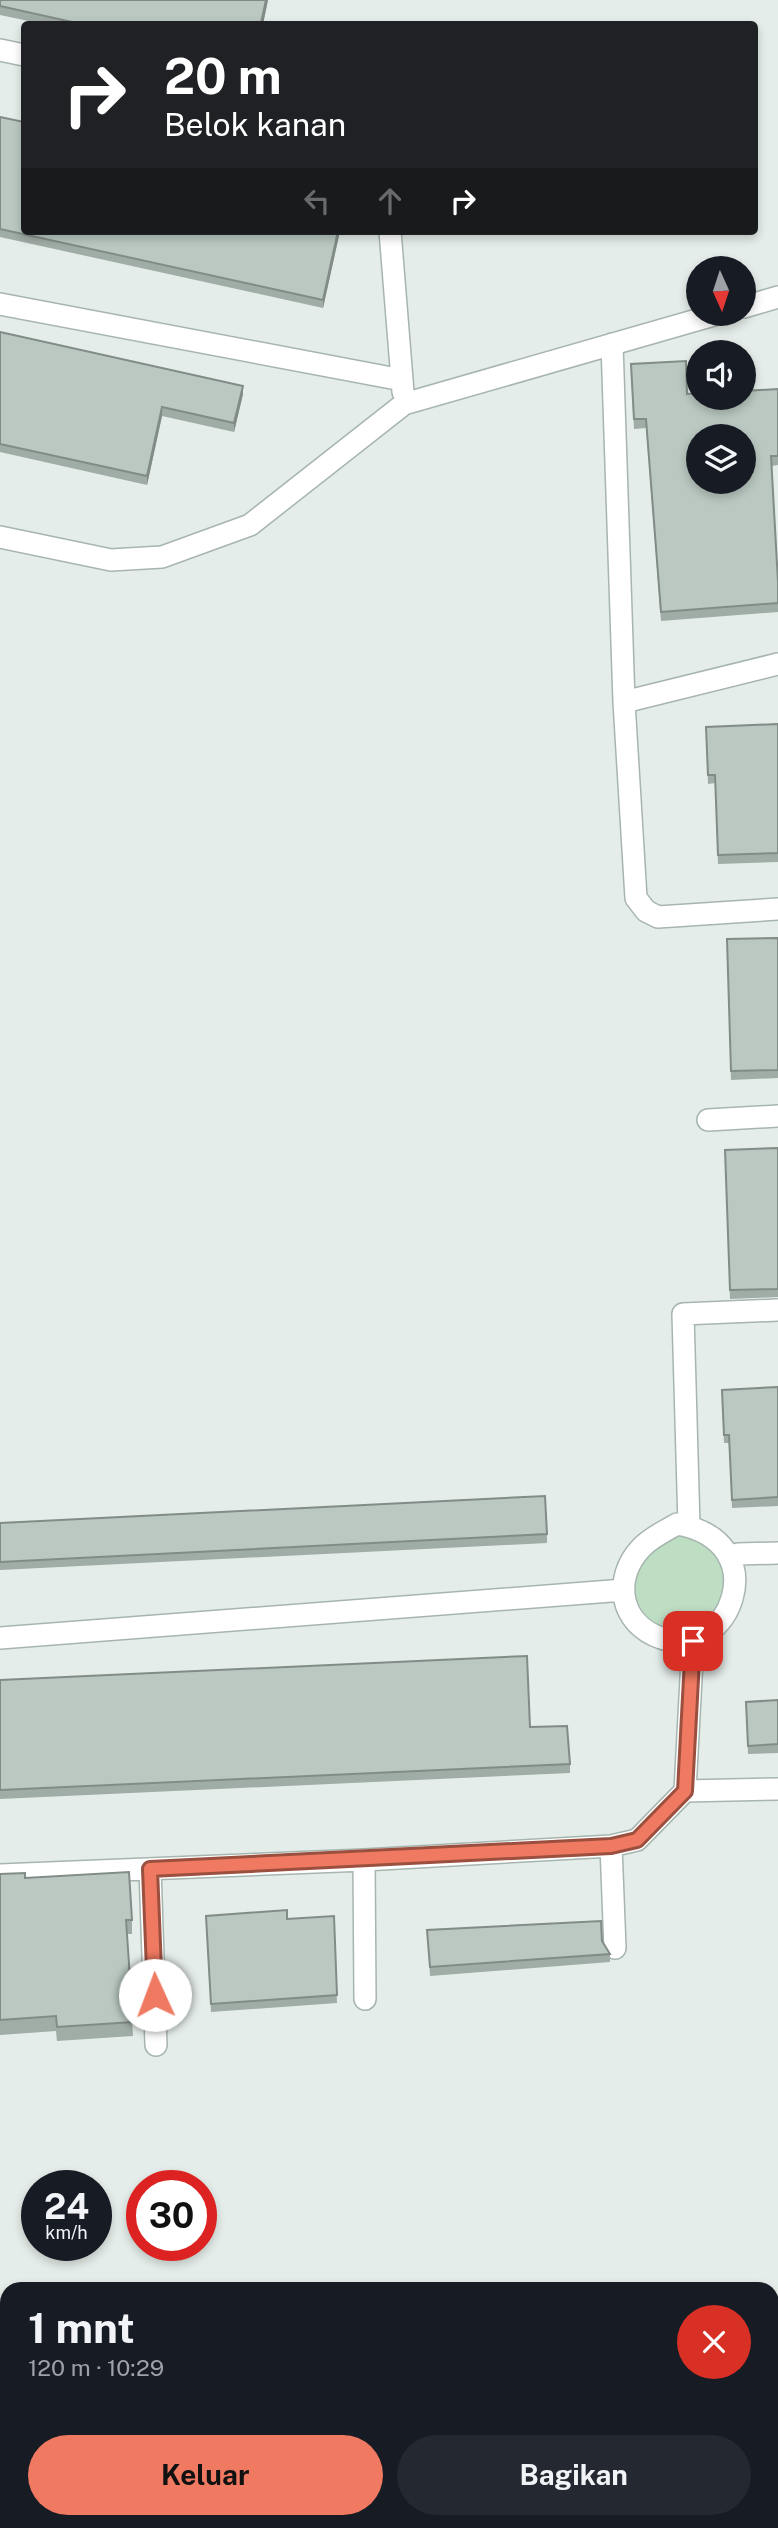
<!DOCTYPE html>
<html lang="id">
<meta charset="utf-8">
<style>
:root{--surface:#171b24;--page:#242831;--text:#f1f3f6;--muted:#9ea1a6;--accent:#ef7961}
body{margin:0;font-family:"Public Sans",sans-serif;background:var(--page);color:var(--text);height:100vh;display:flex;flex-direction:column;font-size:26px;white-space:nowrap}
*{box-sizing:border-box;margin:0}
p{font-size:23px;color:var(--muted)}
.icon{flex:none;width:38px;height:38px;fill:none;stroke:currentColor;stroke-width:2;stroke-linecap:round;stroke-linejoin:round}
.map{position:relative;flex:1;overflow:hidden}
.details{position:absolute;left:0px;top:2282px;width:779px;height:247px;display:flex;flex-direction:column;background:var(--surface);border-radius:21px 21px 0 0;box-shadow:0 4px 10px #0003}
.details>*{flex:none}
.top-card{position:absolute;left:21px;top:21px;width:737px;height:214px;border-radius:7px;box-shadow:0 4px 10px #0003;background:#202124;color:#fff;overflow:hidden}
.needle{width:46px;rotate:177deg}
.buttons{position:absolute;left:686px;top:256px;display:grid;gap:14px}
.buttons a{display:grid;place-items:center;width:70px;height:70px;border-radius:50%;background:var(--surface);box-shadow:0 4px 10px #0003;font-size:35px}
.speed{position:absolute;left:21px;top:2170px;display:flex;gap:14px;font-size:35px;font-weight:700;text-align:center}
.speed>*{display:grid;place-content:center;width:91px;height:91px;border-radius:50%;background:var(--surface);box-shadow:0 4px 10px #0003;line-height:1}
.speed small{font-size:18px;font-weight:400}
.speed .limit{border:10px solid #d22;background:#fff;color:#111}
.pin{position:absolute;display:grid;place-items:center;width:60px;height:60px;color:#fff;margin:-30px;border-radius:14px;box-shadow:0 4px 10px #0006}
.me{position:absolute;width:77px;margin:-38px;rotate:358deg;stroke-linejoin:round;filter:drop-shadow(0 0 5px #0008)}
.turn{display:flex;align-items:center;gap:24px;height:147px;padding:0 28px;font-size:32px}
.turn .icon{width:91px;height:91px;stroke-width:2.5}
.turn b{display:block;font-size:49px;line-height:60px}
.lanes{display:flex;align-items:center;height:66px;padding:0 28px;background:#0003;justify-content:center;gap:35px;direction:ltr}
.lanes .off{opacity:.35}
.round{display:grid;place-items:center;flex:none;width:74px;height:74px;border-radius:37px;background:var(--page)}
.summary{display:flex;align-items:center;justify-content:space-between;height:119px;padding:0 28px}
h1{font-size:42px;font-weight:700;line-height:52px}
.cta{display:flex;gap:14px;margin-top:auto;padding:14px 28px}
.cta a{flex:1;height:80px;border-radius:42px;background:var(--accent);color:#111;font-size:28px;font-weight:700;line-height:80px;text-align:center}
.cta a+a{background:var(--page);color:var(--text)}
.map>svg:first-child{display:block}
.green{fill:#bedec4}
.lines{fill:none;stroke-linecap:round;stroke-linejoin:round}
.minor-casing{stroke:#a7b5af;stroke-width:24}
.minor{stroke:#fff;stroke-width:21}
.wall{fill:#a0aca6}
.shaded-wall{fill:#828c87}
.building{fill:#bac8c1;stroke:#828c87;stroke-width:2;fill-rule:evenodd}
.route-casing{stroke:#9b4f3f;stroke-width:18}
.route{stroke:#ef7961;stroke-width:12}
</style>
<div class="map">
<svg width="778" height="2528" viewBox="0 0 778 2528">
<rect width="100%" height="100%" fill="#e4ede9"/>
<path class="green" d="M677,1524L744,1564V1574L729,1615L661,1638L624,1590L625,1580Z"/>
<g class="lines">
<g class="minor-casing">
<path id="minor" d="M0,50L24,55
M390,231L403,392
M0,304L402,380
M744,307L778,297
M612,344L624,702L636,898L646,911L658,917L778,909
M0,537L111,560L162,557L250,525L404,404L721,313
M624,702L778,664
M708,1120L778,1116
M677,1524C778,1542 729,1663 661,1638C620,1624 612,1579 641,1548C650,1538 665,1531 677,1524Z
M689,1526L683,1314L778,1310
M738,1554L778,1553
M0,1638L624,1590
M685,1791L693,1641
M611,1846L615,1948
M364,1860L365,1999
M150,1869L156,2045
M0,1875L364,1860L611,1846L637,1840L685,1791L778,1789"/>
</g>
<use href="#minor" class="minor"/>
</g>
<path class="wall" d="M0,0H268L263,24H266H43L0,15Z
M0,117L24,231H340L323,308L0,237Z
M0,332L243,394L234,432L162,416L147,485L0,452Z
M631,374L687,394L778,389V465L772,466L778,582V612L661,621L646,428L634,429Z
M778,724V862L718,864L715,783L708,784L706,727Z
M778,938V1078L731,1080L727,939Z
M778,1148V1297L730,1299L725,1150Z
M778,1387V1506L732,1508L729,1443H724L722,1398Z
M0,1523L547,1534V1543L0,1570Z
M0,1680L530,1727L570,1764V1773L0,1799Z
M778,1700V1753L748,1754L746,1710Z
M0,1874L25,1878L132,1920V1934H127L133,2036L57,2041L56,2031L0,2035Z
M334,1916L337,2003L211,2012L206,1924Z
M427,1930L602,1941L610,1954V1962L430,1976Z"/>
<path class="shaded-wall" d="M266,0H268L263,24H261Z
M338,231H340L323,308V300Z
M243,386V394L234,432V423Z
M162,407V416L147,485V476Z"/>
<path class="building" d="M0,0H266L261,23L266,24H81L0,6Z
M0,117L24,122V231H338L323,300L0,229Z
M0,332L243,386L234,423L162,407L147,476L0,444Z
M686,361L687,394L698,393V397H744V391L778,389V456H771L778,582V603L661,612L646,419H634L631,364ZM698,436H744V481H698Z
M778,724V853L718,855L715,775H708L706,727Z
M778,938V1070L731,1071L727,939Z
M778,1148V1289L730,1290L725,1150Z
M778,1387V1497L732,1500L729,1435H724L722,1390Z
M545,1496L547,1534L0,1562V1523Z
M527,1656L530,1727L567,1726L570,1764L0,1790V1680Z
M778,1700V1744L748,1746L746,1702Z
M129,1872L132,1920H126L133,2022L57,2027L56,2016L0,2020V1874L25,1873V1878Z
M287,1910V1919L334,1916L337,1995L211,2004L206,1916Z
M601,1921L602,1941L610,1954L430,1967L427,1930Z"/>
<g class="lines">
<g class="route-casing">
<path id="route" d="M155,1995L150,1869L611,1846L637,1840L685,1791L693,1641"/>
</g>
<use href="#route" class="route"/>
</g>
</svg>
<div class="buttons">
<a><svg class="needle" viewBox="-14 -14 28 28"><path d="M0-13l5 13h-10z" fill="#e53935"/><path d="M0 13l5-13h-10z" fill="#9ea1a6"/></svg></a>
<a><svg class="icon" aria-label="sound" viewBox="0 0 24 24"><path d="M4 9h4l5-4v14l-5-4H4zM17 9q2 3 0 6"/></svg></a>
<a><svg class="icon" aria-label="layers" viewBox="0 0 24 24"><path d="M12 4l9 5-9 5-9-5zM3 14l9 5 9-5"/></svg></a>
</div>
<div class="speed"><div>24<small>km/h</small></div><div class="limit">30</div></div>
<div class="pin" style="left:693px;top:1641px;background:#d93025"><svg class="icon" aria-label="arrive" viewBox="0 0 24 24"><path d="M6 21V4h12l-3 4 3 4H6"/></svg></div>
<svg class="me" style="left:155px;top:1995px" viewBox="-20 -20 40 40"><circle r="19" fill="#fff"/><path d="M0-13L10 11 0 6-10 11z" fill="#ef7961"/></svg>
<div class="top-card">
<div class="turn"><svg class="icon" aria-label="right" viewBox="0 0 24 24"><path d="M7 20v-9h11M14 6l5 5-5 5"/></svg><div><b>20 m</b>Belok kanan</div></div>
<div class="lanes"><svg class="icon off" aria-label="left" viewBox="0 0 24 24"><path d="M17 20v-9H6M10 6l-5 5 5 5"/></svg><svg class="icon off" aria-label="ahead" viewBox="0 0 24 24"><path d="M12 20V5M6 11l6-6 6 6"/></svg><svg class="icon" aria-label="right" viewBox="0 0 24 24"><path d="M7 20v-9h11M14 6l5 5-5 5"/></svg></div>
</div>
<section class="details">
<div class="summary"><div><h1>1 mnt</h1><p>120 m · 10:29</p></div><a class="round" style="background:#d93025;color:#fff"><svg class="icon" aria-label="close" viewBox="0 0 24 24"><path d="M6 6l12 12M18 6L6 18"/></svg></a></div>
<div class="cta"><a>Keluar</a><a>Bagikan</a></div>
</section>
</div>
